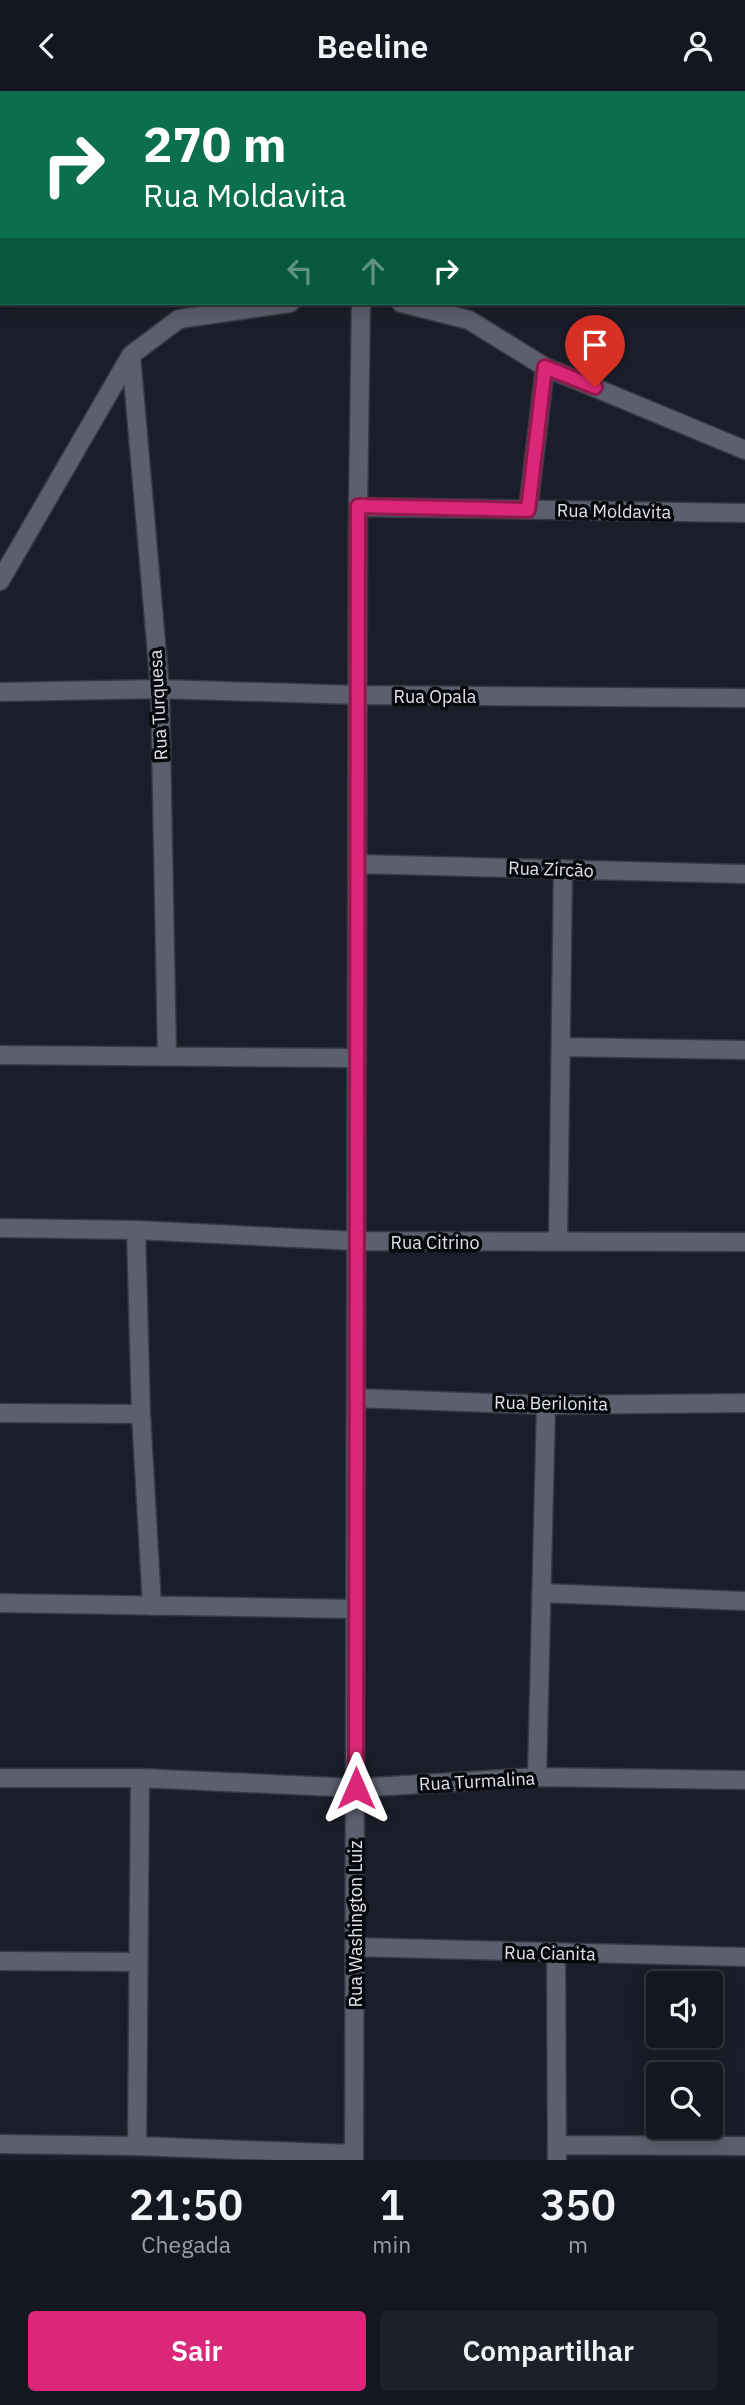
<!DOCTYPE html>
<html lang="pt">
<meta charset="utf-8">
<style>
:root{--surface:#141620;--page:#1d1f29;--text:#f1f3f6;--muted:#9d9fa5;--line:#33353e;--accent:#db2777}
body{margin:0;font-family:"IBM Plex Sans",sans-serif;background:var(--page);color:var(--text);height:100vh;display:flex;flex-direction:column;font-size:26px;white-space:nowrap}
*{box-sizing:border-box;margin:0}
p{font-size:23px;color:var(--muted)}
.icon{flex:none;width:38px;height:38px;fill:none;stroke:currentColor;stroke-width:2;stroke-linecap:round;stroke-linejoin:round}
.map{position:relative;height:2069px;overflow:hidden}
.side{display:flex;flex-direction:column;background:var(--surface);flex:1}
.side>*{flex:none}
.hud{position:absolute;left:0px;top:0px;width:746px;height:214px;box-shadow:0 4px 18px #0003,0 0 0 2px var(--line);background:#0b6e4f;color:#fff;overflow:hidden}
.tools{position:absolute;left:646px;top:1880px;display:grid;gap:14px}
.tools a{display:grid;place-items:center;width:77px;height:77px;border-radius:7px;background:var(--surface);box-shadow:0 4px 18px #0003,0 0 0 2px var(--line);font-size:35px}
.pin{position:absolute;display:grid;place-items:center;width:60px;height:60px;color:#fff;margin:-72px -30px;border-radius:50% 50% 50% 0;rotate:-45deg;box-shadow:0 0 7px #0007}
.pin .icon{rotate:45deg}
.me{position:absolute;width:77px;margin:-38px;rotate:0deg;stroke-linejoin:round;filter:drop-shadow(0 0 5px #0008)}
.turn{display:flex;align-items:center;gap:24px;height:147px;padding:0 28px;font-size:32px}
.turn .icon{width:91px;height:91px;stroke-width:2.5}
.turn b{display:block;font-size:49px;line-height:60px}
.lanes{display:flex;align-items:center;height:66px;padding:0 28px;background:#0003;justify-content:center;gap:35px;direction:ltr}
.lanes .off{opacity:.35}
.eta{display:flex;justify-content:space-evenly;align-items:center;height:119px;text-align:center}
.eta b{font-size:42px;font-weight:600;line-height:49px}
.cta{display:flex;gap:14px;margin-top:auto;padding:14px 28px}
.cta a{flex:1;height:80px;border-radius:7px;background:var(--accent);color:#fff;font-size:28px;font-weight:600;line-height:80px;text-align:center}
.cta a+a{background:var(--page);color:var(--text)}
header{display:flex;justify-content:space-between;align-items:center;height:91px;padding:0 28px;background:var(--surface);font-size:32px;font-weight:600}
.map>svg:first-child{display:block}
.green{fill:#593c4b}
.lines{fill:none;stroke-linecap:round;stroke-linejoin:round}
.minor-casing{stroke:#363842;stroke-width:21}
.minor{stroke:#5c5f6d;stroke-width:18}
.route-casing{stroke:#8e194d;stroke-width:18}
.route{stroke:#db2777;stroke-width:12}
.labels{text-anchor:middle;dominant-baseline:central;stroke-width:7;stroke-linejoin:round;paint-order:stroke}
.street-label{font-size:18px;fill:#e0e2ea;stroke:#07080d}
</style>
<header><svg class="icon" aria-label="back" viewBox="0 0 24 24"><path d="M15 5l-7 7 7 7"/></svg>Beeline<svg class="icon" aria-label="person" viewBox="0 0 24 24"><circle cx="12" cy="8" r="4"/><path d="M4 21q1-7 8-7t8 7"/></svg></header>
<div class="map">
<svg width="745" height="2069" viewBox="0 0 745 2069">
<rect width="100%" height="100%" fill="#1b1e2a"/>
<path class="green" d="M0,0H454L455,2H2V88Z"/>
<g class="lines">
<g class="minor-casing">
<path id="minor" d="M401,212L469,229L545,276L745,359
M131,264L160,598L167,965
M358,416L745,422
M528,419L545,276
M0,490L131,264L179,228L290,212
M0,601L160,598L357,604L745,607
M357,773L745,783
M561,956L745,959
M0,964L357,967
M0,1137L136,1139L356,1150L745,1151
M136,1139L141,1323L152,1515
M558,1151L563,778
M356,1307L546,1314L745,1312
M0,1322L141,1323
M541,1502L745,1510
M0,1512L355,1518
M537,1686L546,1314
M0,1687H140L356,1697L537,1686L745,1689
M355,1856L745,1866
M556,1862L557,2069
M0,1870L138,1871
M0,2053L137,2055L354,2063
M557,2054L745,2055
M137,2055L140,1687
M354,2069L358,416L361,212"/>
</g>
<use href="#minor" class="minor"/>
</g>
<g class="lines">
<g class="route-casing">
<path id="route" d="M356,1697L358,415L528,419L545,276L595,296"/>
</g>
<use href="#route" class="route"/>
</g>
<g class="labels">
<g class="street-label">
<text transform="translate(614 420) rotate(1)">Rua Moldavita</text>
<text x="435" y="605">Rua Opala</text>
<text transform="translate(158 614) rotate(-93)">Rua Turquesa</text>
<text transform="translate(551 778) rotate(2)">Rua Zircão</text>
<text x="435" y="1151">Rua Citrino</text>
<text transform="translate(551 1312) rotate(1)">Rua Berilonita</text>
<text transform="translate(477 1690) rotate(-3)">Rua Turmalina</text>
<text transform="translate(355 1833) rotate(-90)">Rua Washington Luiz</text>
<text transform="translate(550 1862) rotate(1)">Rua Cianita</text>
</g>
</g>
</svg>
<div class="tools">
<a><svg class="icon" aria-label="sound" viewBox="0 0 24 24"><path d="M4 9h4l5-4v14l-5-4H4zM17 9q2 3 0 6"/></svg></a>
<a><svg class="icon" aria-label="search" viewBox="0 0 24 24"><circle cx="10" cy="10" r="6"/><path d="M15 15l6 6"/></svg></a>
</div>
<div class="pin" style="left:595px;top:296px;background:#d93025"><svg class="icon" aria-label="arrive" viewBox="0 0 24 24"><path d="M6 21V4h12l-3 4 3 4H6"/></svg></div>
<svg class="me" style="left:356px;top:1697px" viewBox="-20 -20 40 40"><path d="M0-17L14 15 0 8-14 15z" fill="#db2777" stroke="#fff" stroke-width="4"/></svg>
<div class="hud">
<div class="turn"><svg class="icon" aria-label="right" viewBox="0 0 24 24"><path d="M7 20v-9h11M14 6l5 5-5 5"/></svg><div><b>270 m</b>Rua Moldavita</div></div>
<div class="lanes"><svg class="icon off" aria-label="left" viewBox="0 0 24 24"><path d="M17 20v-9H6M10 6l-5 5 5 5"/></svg><svg class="icon off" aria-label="ahead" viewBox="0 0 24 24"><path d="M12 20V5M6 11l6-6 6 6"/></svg><svg class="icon" aria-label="right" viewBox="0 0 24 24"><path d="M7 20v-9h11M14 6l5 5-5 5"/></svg></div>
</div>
</div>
<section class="side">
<div class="eta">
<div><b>21:50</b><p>Chegada</p></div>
<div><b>1</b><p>min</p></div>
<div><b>350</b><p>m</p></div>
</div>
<div class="cta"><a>Sair</a><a>Compartilhar</a></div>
</section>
